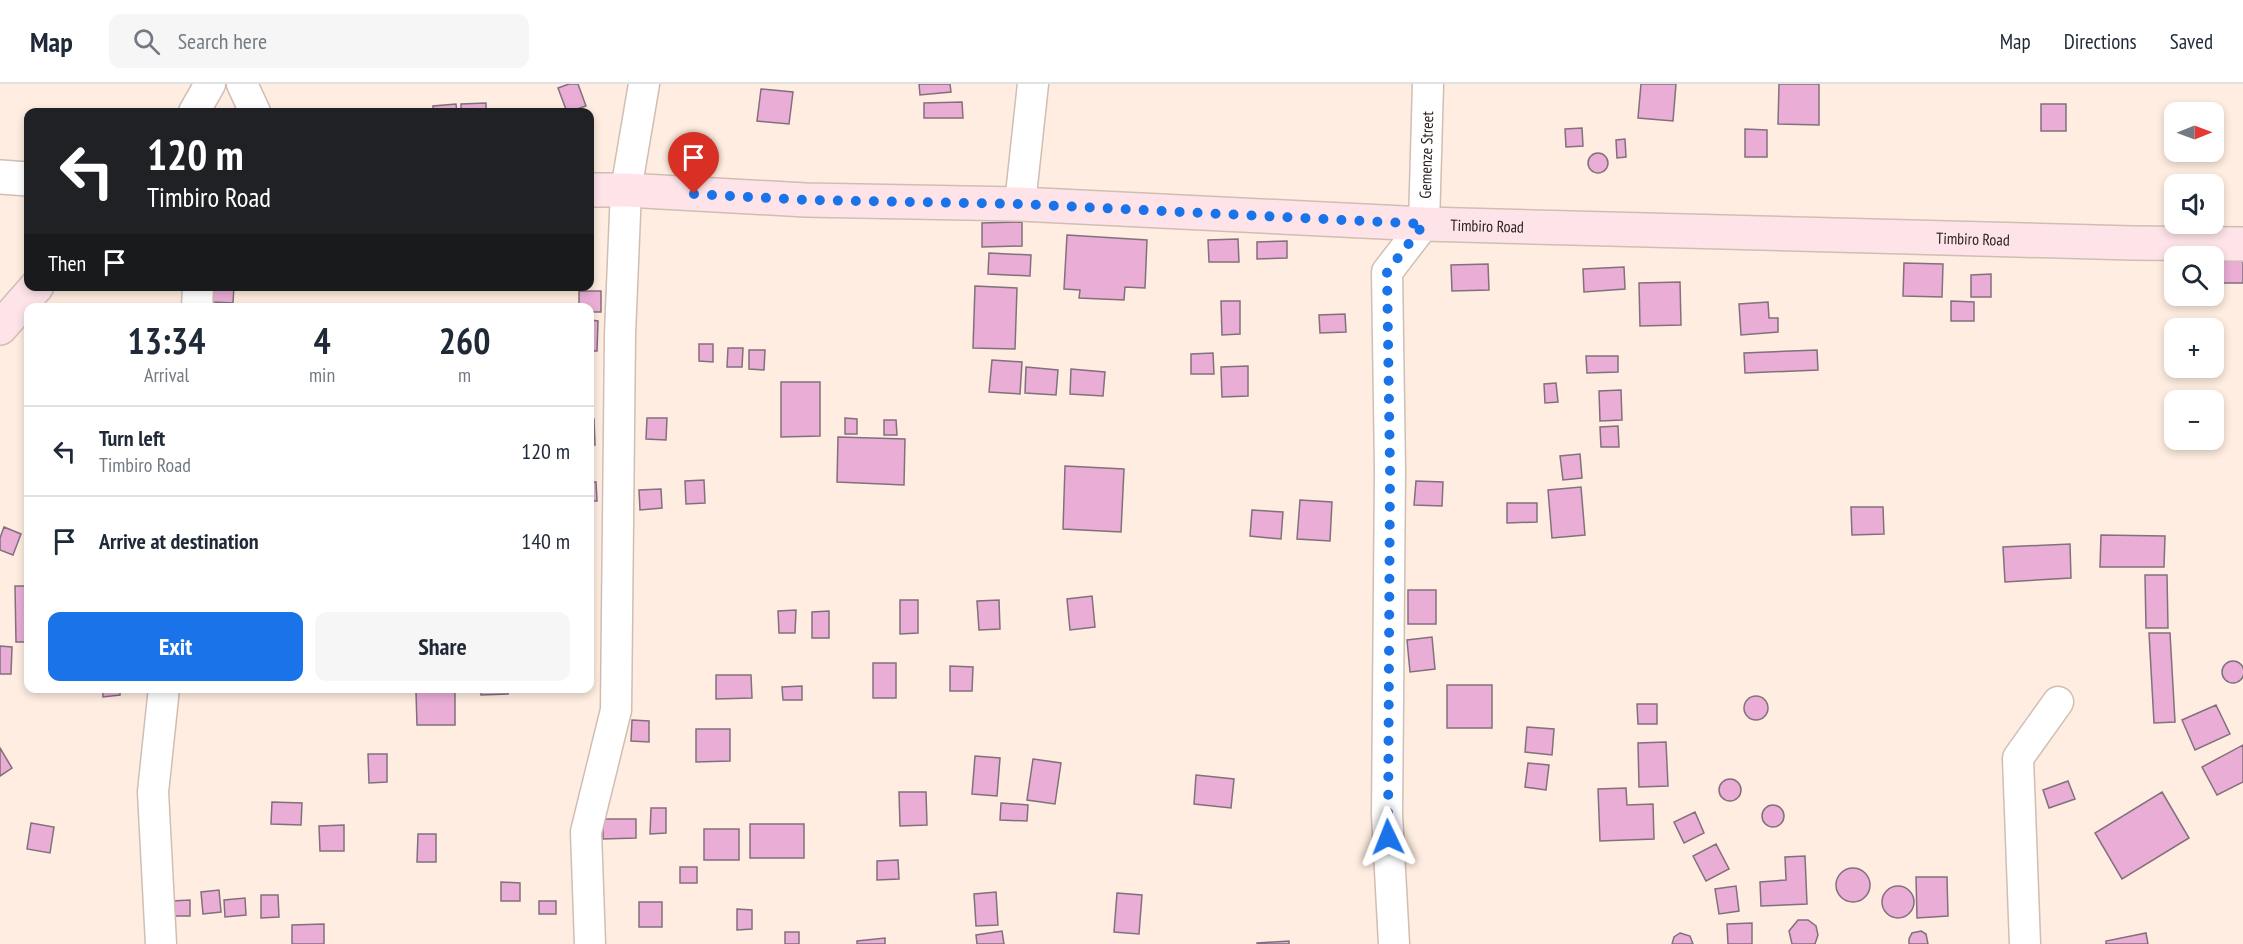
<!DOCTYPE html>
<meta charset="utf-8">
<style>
:root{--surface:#fff;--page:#f6f6f7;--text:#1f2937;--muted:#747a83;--line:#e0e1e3;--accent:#1a73e8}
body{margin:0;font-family:"PT Sans Narrow",sans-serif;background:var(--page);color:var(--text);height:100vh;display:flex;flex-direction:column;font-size:22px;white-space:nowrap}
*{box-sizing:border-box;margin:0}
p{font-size:20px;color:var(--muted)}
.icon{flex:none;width:33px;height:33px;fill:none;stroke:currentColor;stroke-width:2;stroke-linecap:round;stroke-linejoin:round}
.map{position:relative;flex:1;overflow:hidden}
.panel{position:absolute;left:24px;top:219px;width:570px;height:390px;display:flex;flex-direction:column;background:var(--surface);border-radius:12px;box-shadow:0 3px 9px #0003}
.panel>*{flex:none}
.banner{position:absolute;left:24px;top:24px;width:570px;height:183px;border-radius:12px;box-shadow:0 3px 9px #0003;background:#202124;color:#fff;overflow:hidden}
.needle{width:39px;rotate:89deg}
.fabs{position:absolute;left:2164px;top:18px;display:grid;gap:12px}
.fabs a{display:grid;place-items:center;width:60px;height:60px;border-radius:12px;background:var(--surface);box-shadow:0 3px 9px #0003;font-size:30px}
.pin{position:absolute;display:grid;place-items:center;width:51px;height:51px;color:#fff;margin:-62px -26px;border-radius:50% 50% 50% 0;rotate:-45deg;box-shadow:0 0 6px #0007}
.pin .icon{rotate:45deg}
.me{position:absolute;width:66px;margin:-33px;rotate:358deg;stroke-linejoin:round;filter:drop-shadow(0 0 4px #0008)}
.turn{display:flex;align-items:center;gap:21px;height:126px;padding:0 24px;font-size:27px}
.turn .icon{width:78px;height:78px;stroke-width:2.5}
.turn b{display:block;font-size:42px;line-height:51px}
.then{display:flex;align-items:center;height:57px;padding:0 24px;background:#0003;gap:12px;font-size:22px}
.eta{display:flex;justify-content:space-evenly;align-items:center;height:102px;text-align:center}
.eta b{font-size:36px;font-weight:700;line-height:42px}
.cta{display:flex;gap:12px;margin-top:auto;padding:12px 24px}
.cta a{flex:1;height:69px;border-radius:12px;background:var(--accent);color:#fff;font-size:24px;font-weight:700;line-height:69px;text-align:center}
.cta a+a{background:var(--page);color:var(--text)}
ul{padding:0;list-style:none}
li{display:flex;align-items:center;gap:18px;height:90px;padding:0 24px;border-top:2px solid var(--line)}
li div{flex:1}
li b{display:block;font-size:22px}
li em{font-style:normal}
header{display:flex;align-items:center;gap:36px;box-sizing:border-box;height:84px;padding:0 30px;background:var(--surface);border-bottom:2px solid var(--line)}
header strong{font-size:28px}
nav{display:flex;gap:33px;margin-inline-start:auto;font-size:21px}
.search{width:420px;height:54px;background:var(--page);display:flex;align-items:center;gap:15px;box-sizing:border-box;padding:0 21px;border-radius:12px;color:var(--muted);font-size:22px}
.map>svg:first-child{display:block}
.building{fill:#e9add6;stroke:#81717c;stroke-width:1.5}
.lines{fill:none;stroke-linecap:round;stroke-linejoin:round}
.minor-casing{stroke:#d0beb3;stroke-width:33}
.tertiary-casing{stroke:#d0beb3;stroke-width:36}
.secondary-casing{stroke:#d0beb3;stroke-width:36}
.minor{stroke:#fff;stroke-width:30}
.tertiary{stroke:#fff;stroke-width:33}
.secondary{stroke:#fee4e9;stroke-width:33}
.route{stroke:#1a73e8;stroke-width:10;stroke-dasharray:0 18}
.labels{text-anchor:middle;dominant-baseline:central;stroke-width:4.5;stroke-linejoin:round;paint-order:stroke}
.street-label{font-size:16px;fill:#29221e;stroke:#fff}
</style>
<header>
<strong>Map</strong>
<div class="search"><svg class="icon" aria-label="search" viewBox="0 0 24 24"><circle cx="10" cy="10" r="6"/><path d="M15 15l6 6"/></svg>Search here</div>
<nav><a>Map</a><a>Directions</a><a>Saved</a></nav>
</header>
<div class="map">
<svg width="2243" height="860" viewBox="0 0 2243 860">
<rect width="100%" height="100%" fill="#feede0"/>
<path class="building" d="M569,0H578L586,22L567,28L558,4Z
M919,0H950L951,8L920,11Z
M1641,0H1676L1673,37L1638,34Z
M1779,0H1819V41L1778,40Z
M761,5L793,8L789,40L757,37Z
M962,18L963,34H924V19Z
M486,19V28H461V20Z
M456,20L457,28H433V22Z
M2041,20H2066V47H2041Z
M1582,44L1583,62L1566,63L1565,45Z
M1745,45L1767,46V73H1745Z
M1625,55L1626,73L1617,74L1616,56Z
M1588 79a10 10 0 1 1 20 0a10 10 0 1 1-20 0Z
M1022,138V162L982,163V139Z
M1067,151L1147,156L1145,204L1125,203L1124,216L1079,214L1080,206L1064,205Z
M1238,155L1239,178H1209L1208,156Z
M1287,157V174L1257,175V158Z
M989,169L1031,171L1030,192L988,190Z
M2243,176V199H2214V177Z
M1904,179L1943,180L1942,213L1903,212Z
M1488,180L1489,206L1452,207L1451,181Z
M1624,183L1625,205L1584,208L1583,185Z
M1991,190V213H1971V191Z
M1680,198L1681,241L1640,242L1639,199Z
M212,202H234L233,219L212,218Z
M975,202L1017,204L1015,265L973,264Z
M579,207H601V228H590V224H579Z
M1221,217H1240V250L1222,251Z
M1951,217L1974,218V237H1951Z
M1768,218L1769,234H1778V248L1741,251L1739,220Z
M1345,230L1346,248L1320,249L1319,231Z
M590,236L598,237L597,267H590Z
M699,260H713V278L699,277Z
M728,264H743L742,283H727Z
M749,266H765L764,286L749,285Z
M1817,266L1818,286L1745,289L1744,269Z
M1213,269L1214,290H1191V270Z
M1586,272H1618V288L1587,289Z
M992,276L1022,278L1020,310L989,308Z
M1248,282V312L1222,313L1221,283Z
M1026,283L1058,286L1056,311L1025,309Z
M1071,285L1105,288L1103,312L1070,310Z
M781,298H820V352L781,353Z
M1556,299L1558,318L1545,319L1544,300Z
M1621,306L1622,336L1600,337L1599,307Z
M647,334H667L666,356L646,355Z
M845,334L857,335V350H845Z
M590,335H594L595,361H590Z
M884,336H896L897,351H884Z
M1618,342L1619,363H1601L1600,343Z
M838,353L905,355L904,401L837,398Z
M1580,370L1582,394L1563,396L1560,372Z
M1065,382L1124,385L1121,448L1063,445Z
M704,396L705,419L686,420L685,397Z
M1416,397L1443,398L1442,422L1414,421Z
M590,398H596L597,417H590Z
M1581,403L1585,451L1552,454L1548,406Z
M661,405L662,424L640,426L639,406Z
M1300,416L1332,418L1330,457L1297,455Z
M1507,419H1537V438L1507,439Z
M1851,423H1883L1884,450L1852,451Z
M1252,426L1283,428L1281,455L1250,452Z
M4,443L21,450L13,471L0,466V454Z
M2101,451L2165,452L2164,483H2100Z
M2070,460L2071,494L2005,498L2003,463Z
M2145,491H2167L2168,544H2146Z
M15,502H28V558H16Z
M1408,506H1436V540H1408Z
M1092,512L1095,543L1070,546L1067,515Z
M900,516H918V549L900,550Z
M999,516L1000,545L979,546L977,517Z
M796,526L795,549H779L778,527Z
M829,527V554H812V528Z
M2149,549H2170L2175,638L2154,639Z
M1432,553L1435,585L1410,588L1407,556Z
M0,562L12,563L11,590H0Z
M2222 588a11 11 0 1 1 22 0a11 11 0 1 1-22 0Z
M873,579H896V614H873Z
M950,582L973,583L972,607H950Z
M716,591H751L752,614L716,615Z
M1447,601H1492V644H1447Z
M802,602V616H783L782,603Z
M103,604H120V611L103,613Z
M481,604H509L508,610L481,611Z
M416,608H455V641H417Z
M1744 624a12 12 0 1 1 24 0a12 12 0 1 1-24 0Z
M1637,620H1657V640H1638Z
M2216,621L2230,650L2195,666L2182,636Z
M632,636L649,637V658L631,657Z
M1527,643L1554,645L1552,671L1525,668Z
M696,645H730V677L696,678Z
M1666,658L1668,702L1639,703L1638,659Z
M2243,661V698L2217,711L2202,683Z
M0,664L12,684L0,692Z
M368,670H387V698L369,699Z
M975,672L1000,674L997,712L972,710Z
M1033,675L1061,679L1055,720L1027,716Z
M1528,679L1549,681L1546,706L1525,703Z
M1196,691L1234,695L1231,724L1194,720Z
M1719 706a11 11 0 1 1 22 0a11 11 0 1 1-22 0Z
M2068,697L2075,715L2049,724L2043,706Z
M1626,704L1627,721L1653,720L1654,755L1600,757L1598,705Z
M899,708H926L927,741L900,742Z
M2162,708L2189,754L2122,795L2095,749Z
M272,718L302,719L301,741L271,740Z
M1001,719L1028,721L1027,737L1000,736Z
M1762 732a11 11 0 1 1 22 0a11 11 0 1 1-22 0Z
M651,724H666V749L650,750Z
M1695,728L1704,749L1684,759L1674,738Z
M603,735H636V754L603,755Z
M31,739L54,743L50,769L27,765Z
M750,740H804V774H750Z
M344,741V767H320L319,742Z
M704,745H739V776H704Z
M418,750H436V778H417Z
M1716,760L1729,785L1706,797L1693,772Z
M1805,772L1807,820L1761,822L1760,798L1786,796L1785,773Z
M898,776L899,795L877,796V777Z
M680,783H697V799H680Z
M1836 801a17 17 0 1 1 34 0a17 17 0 1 1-34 0Z
M1916,793H1947L1948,832L1917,834Z
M501,798L520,799V817H501Z
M1736,802L1739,827L1719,830L1715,805Z
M1882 818a16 16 0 1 1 32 0a16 16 0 1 1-32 0Z
M219,806L221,828L203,830L201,808Z
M996,808L998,841L976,842L974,810Z
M1117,809L1142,811L1139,850L1114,848Z
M261,811H278L279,833L261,834Z
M245,814L246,831L225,833L224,816Z
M190,816V832H171V817Z
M539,817H556V830H539Z
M639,818H662V843H639Z
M737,825L752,826V845L737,846Z
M1798,836H1808L1816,842L1818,851L1815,860H1792L1789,847Z
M1752,839V860H1728L1727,840Z
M324,840V860H292V841Z
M1002,847L1004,860H977L976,851Z
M1921,847L1926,850L1928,860H1909V855L1912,849Z
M785,848H799V860H785Z
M1680,849L1690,852L1693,860H1672L1674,853Z
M2146,849L2148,860H2106V857Z
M885,854V860H857V857Z
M1289,857V860H1257V859Z"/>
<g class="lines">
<g class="minor-casing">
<g id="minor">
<path d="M242,0L255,28"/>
<path d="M194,28L210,0"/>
<path d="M1020,120L1033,0"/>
<path d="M197,224L198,202"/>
<path d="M161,860L153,708L164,604"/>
<path d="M590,860L586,748L616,626L620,250L626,106L644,0"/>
<path id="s1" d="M1394,860L1387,731L1390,386L1387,188L1424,140L1428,0"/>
<path d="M2025,860L2018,674L2058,618"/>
</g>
</g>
<g class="tertiary-casing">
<path id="tertiary" d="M0,93L28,95"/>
</g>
<g class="secondary-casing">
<g id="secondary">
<path id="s2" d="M590,106H626L806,116L1020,120L1424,140L2132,159L2243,160"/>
<path d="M0,244L37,202"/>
</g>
</g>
<use href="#minor" class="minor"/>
<use href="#tertiary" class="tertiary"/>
<use href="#secondary" class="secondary"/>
</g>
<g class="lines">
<path class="route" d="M694,110L806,116L1020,120L1424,140L1387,188L1390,386L1388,753"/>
</g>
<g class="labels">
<g class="street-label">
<text stroke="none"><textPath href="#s1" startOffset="802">Gemenze Street</textPath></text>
<text stroke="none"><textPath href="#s2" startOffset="898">Timbiro Road</textPath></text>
<text stroke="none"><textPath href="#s2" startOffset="1384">Timbiro Road</textPath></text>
</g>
</g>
</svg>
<div class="fabs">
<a><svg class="needle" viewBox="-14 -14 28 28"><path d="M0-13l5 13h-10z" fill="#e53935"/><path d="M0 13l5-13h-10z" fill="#747a83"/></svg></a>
<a><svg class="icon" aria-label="sound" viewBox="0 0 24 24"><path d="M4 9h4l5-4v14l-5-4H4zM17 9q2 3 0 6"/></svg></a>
<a><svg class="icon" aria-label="search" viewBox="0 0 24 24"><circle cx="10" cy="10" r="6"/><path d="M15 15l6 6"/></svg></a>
<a>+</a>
<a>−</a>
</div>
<div class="pin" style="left:694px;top:110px;background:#d93025"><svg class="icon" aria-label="arrive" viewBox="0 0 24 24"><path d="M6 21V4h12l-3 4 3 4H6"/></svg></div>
<svg class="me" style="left:1388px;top:753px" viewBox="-20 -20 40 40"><path d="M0-17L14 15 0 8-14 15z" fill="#1a73e8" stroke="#fff" stroke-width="4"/></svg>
<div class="banner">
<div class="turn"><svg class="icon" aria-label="left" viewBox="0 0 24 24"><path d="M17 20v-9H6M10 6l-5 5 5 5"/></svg><div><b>120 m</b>Timbiro Road</div></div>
<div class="then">Then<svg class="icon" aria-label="arrive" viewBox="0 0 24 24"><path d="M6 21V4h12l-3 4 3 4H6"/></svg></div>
</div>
<section class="panel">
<div class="eta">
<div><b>13:34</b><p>Arrival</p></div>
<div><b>4</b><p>min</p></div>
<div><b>260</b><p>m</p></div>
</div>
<ul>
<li><svg class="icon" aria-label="left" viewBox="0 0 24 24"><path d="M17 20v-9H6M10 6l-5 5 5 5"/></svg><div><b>Turn left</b><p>Timbiro Road</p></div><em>120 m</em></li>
<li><svg class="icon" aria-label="arrive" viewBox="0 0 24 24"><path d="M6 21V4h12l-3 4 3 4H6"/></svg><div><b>Arrive at destination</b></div><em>140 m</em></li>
</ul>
<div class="cta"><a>Exit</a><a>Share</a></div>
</section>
</div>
